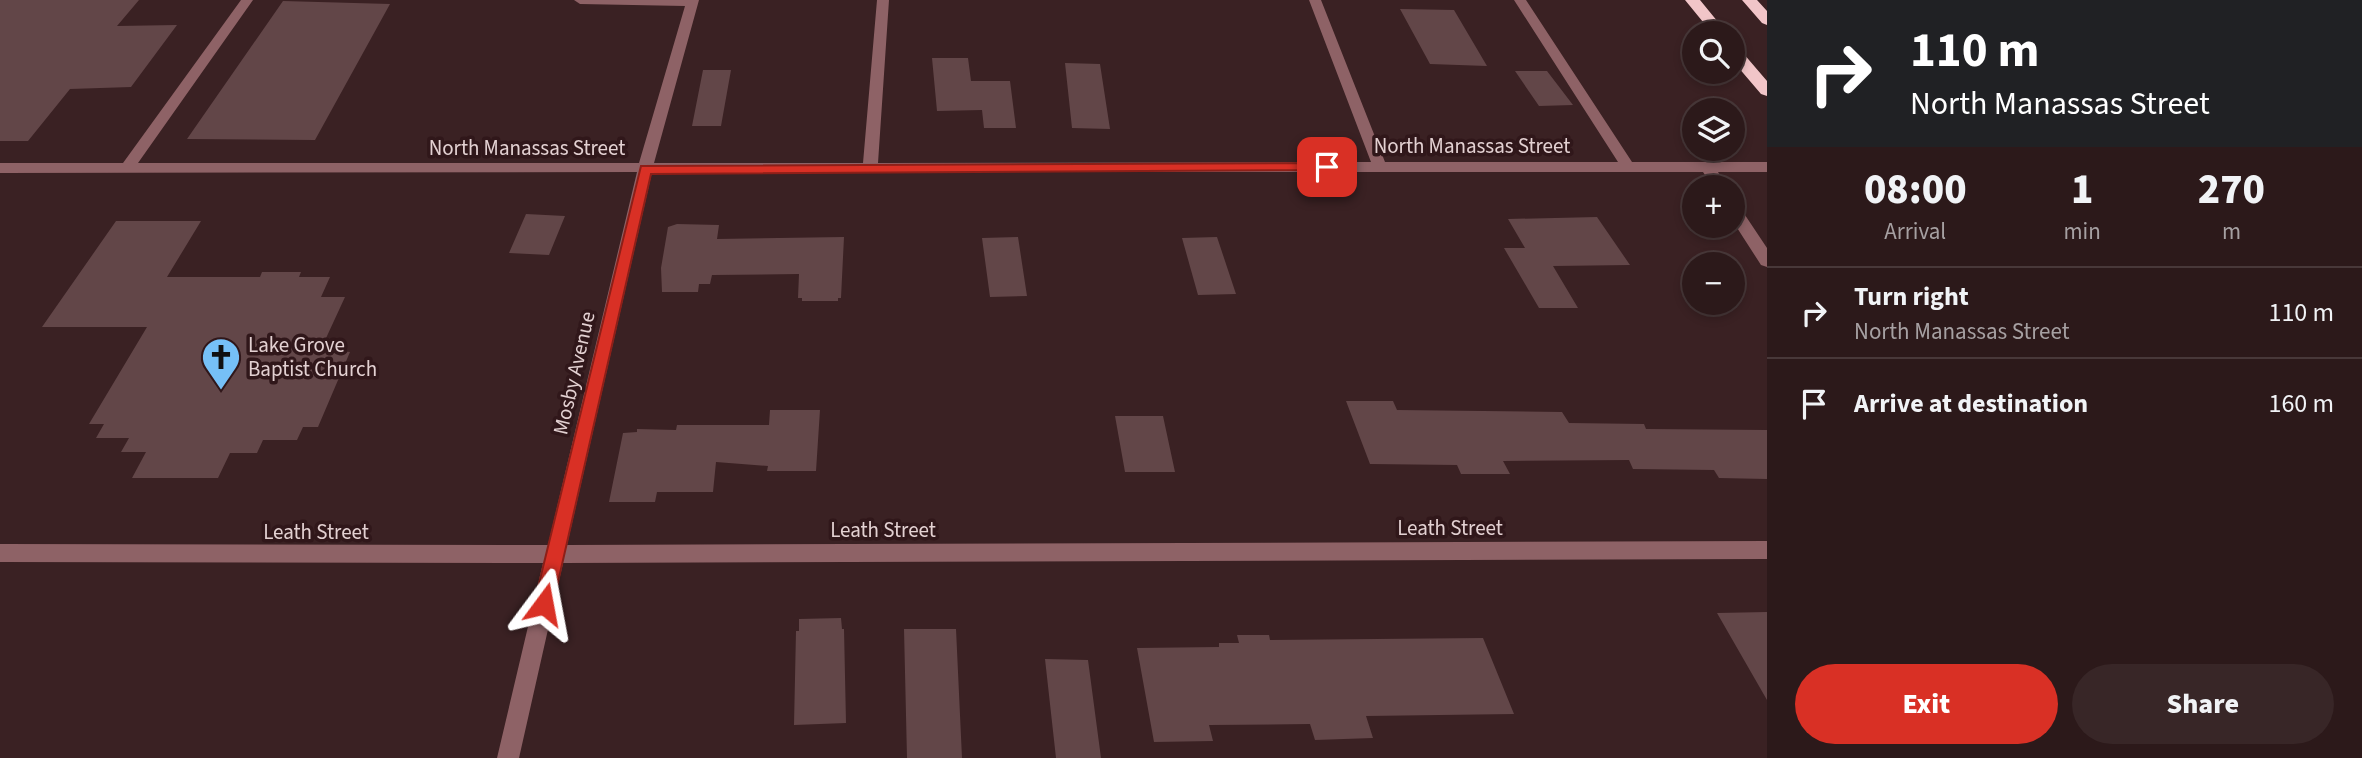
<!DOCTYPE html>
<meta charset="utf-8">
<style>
:root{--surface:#2c191a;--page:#382627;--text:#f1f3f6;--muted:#a6a0a2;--line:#483839;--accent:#d93025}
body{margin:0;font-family:"Source Sans 3",sans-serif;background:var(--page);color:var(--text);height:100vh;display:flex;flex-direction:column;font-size:26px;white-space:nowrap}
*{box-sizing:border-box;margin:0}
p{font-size:23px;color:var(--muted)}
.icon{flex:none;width:38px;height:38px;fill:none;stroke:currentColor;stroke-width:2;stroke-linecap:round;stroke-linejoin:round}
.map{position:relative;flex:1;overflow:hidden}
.panel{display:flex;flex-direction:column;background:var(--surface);width:595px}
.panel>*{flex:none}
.hud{background:#202124;color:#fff;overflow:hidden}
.fabs{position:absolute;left:1682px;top:21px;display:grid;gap:14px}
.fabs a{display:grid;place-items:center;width:63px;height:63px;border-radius:50%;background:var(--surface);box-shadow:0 4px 10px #0003,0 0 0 2px var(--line);font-size:35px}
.pin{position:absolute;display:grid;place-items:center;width:60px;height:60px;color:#fff;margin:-30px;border-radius:14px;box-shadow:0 4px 10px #0006}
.me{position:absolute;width:77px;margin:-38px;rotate:13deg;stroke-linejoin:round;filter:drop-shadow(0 0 5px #0008)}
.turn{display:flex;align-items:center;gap:24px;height:147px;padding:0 28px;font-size:32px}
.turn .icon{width:91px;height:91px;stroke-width:2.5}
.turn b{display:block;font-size:49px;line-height:60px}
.eta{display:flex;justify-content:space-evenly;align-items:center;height:119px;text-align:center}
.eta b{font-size:42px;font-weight:800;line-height:49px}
.cta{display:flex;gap:14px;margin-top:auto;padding:14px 28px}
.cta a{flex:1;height:80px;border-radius:42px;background:var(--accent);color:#fff;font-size:28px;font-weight:800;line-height:80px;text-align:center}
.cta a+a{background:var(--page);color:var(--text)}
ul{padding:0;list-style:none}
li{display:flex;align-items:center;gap:21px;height:91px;padding:0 28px;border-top:2px solid var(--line)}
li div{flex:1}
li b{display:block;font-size:26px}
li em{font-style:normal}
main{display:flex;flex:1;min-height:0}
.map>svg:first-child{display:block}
.building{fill:#624648}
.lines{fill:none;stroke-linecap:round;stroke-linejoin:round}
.minor{fill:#8e6266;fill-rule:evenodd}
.highway{fill:#f1c5c8;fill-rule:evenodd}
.route{fill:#d93025;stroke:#8d1f18;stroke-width:2}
.labels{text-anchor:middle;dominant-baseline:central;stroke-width:7;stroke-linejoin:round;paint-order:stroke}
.street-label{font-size:21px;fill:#e3d1d2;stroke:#30171a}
.poi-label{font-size:21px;fill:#e3d1d2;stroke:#30171a;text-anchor:start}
</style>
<main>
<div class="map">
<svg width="1767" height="758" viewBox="0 0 1767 758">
<rect width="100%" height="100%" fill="#3a2123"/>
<path class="building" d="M0,0H139L117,26L177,25L131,87L70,89L28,141H0Z
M283,1L390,4L315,140L187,139Z
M1400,9L1454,10L1487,66L1430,64Z
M932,58H968L971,81H1010L1016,128H984L982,110L937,111Z
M1065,63L1100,64L1110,129L1072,128Z
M703,70H731L721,126H692Z
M1515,71H1547L1573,105L1539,106Z
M526,214L565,216L549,255L509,253Z
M1597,217L1630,265L1553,266L1578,308H1539L1504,248H1525L1508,219Z
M116,221H201L167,277H260L262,272H301L299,277H330L321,297H345L321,349L350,352L318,427H303L297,440H263L257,453H230L218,478H132L146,452H121L129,438H96L104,424H89L147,327H42Z
M677,224L719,225L717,239L844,237L841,298H838V301H802V298H798L799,274L712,275L710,284H699L698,292H662L661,268L668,227Z
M1018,237L1027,296L990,297L982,238Z
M1217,237L1236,294L1198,295L1182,238Z
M1346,401H1393L1397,410L1562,412L1569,423L1644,424L1646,429L1767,430V479L1719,478L1714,470L1633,469L1629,460L1503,461L1510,474H1461L1457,465L1370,464Z
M770,410H820L816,471H767L768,466L716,462L713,492H657L655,502H609L623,433L637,432V429L676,430L677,425H769Z
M1115,416H1163L1175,472H1125Z
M1767,612V700L1717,613Z
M841,618L842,629H844L846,723L794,725L796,631H799V619Z
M904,629H956L962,758H907Z
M1237,635H1269L1270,640L1483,638L1514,714L1366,716L1373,738L1315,740L1310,724L1209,725L1213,741L1154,742L1137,648L1219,647V643H1239Z
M1045,659L1088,660L1101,758H1056Z"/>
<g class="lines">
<path class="minor" d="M241,0H253L138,163H639L685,6L580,4L574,0H699L654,163H863L877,0H889L878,163L1371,162L1309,0H1321L1385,162H1618L1514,0H1526L1632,162H1767V172H1718L1727,187H1713L1703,172H652L567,545L1767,541V559L563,563L519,758H497L543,563L0,562V544L548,545L637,172L0,173V163H123Z
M1732,202L1737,203L1767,248V267L1761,265L1732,220Z"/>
<path class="highway" d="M1685,0H1700L1727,33H1712Z
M1742,0H1757L1767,11V25L1762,23Z
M1732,44L1737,46L1767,81V96L1761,94L1732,60Z"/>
</g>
<path class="route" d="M1327,163L1333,167L1332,170L651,174L553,604L550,611L544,613L537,611L534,604L641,166Z"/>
<defs>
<g id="church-pin" transform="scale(2.0125)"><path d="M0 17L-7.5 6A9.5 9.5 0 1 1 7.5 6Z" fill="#76c0f7" stroke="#30171a"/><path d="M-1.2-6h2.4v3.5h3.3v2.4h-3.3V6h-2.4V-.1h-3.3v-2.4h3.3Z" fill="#111"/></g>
</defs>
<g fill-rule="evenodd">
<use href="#church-pin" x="221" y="357"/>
</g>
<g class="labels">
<g class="street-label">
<text x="1472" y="146">North Manassas Street</text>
<text x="527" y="148">North Manassas Street</text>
<text transform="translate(574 373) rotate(-77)">Mosby Avenue</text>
<text x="1450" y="528">Leath Street</text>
<text x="883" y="530">Leath Street</text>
<text x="316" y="532">Leath Street</text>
</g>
<g class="poi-label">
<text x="248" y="345">Lake Grove<tspan x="248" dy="24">Baptist Church</tspan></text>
</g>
</g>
</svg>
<div class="fabs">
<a><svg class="icon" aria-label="search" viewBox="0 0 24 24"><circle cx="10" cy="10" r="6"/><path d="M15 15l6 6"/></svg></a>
<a><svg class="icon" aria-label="layers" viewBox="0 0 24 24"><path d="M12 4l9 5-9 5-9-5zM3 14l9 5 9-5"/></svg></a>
<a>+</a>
<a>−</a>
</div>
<div class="pin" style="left:1327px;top:167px;background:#d93025"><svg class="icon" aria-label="arrive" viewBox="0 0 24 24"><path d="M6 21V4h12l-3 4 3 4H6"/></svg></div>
<svg class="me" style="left:544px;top:604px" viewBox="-20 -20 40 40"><path d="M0-17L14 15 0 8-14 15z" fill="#d93025" stroke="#fff" stroke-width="4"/></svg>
</div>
<section class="panel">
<div class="hud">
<div class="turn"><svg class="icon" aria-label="right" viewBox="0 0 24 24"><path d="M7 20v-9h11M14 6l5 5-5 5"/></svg><div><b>110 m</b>North Manassas Street</div></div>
</div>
<div class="eta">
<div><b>08:00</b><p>Arrival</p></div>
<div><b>1</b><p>min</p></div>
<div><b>270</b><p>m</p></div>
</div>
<ul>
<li><svg class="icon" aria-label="right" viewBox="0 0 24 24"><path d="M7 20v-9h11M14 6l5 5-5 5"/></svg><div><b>Turn right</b><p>North Manassas Street</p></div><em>110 m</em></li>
<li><svg class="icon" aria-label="arrive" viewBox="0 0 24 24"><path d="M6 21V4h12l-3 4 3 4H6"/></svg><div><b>Arrive at destination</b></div><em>160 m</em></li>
</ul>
<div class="cta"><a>Exit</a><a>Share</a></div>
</section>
</main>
